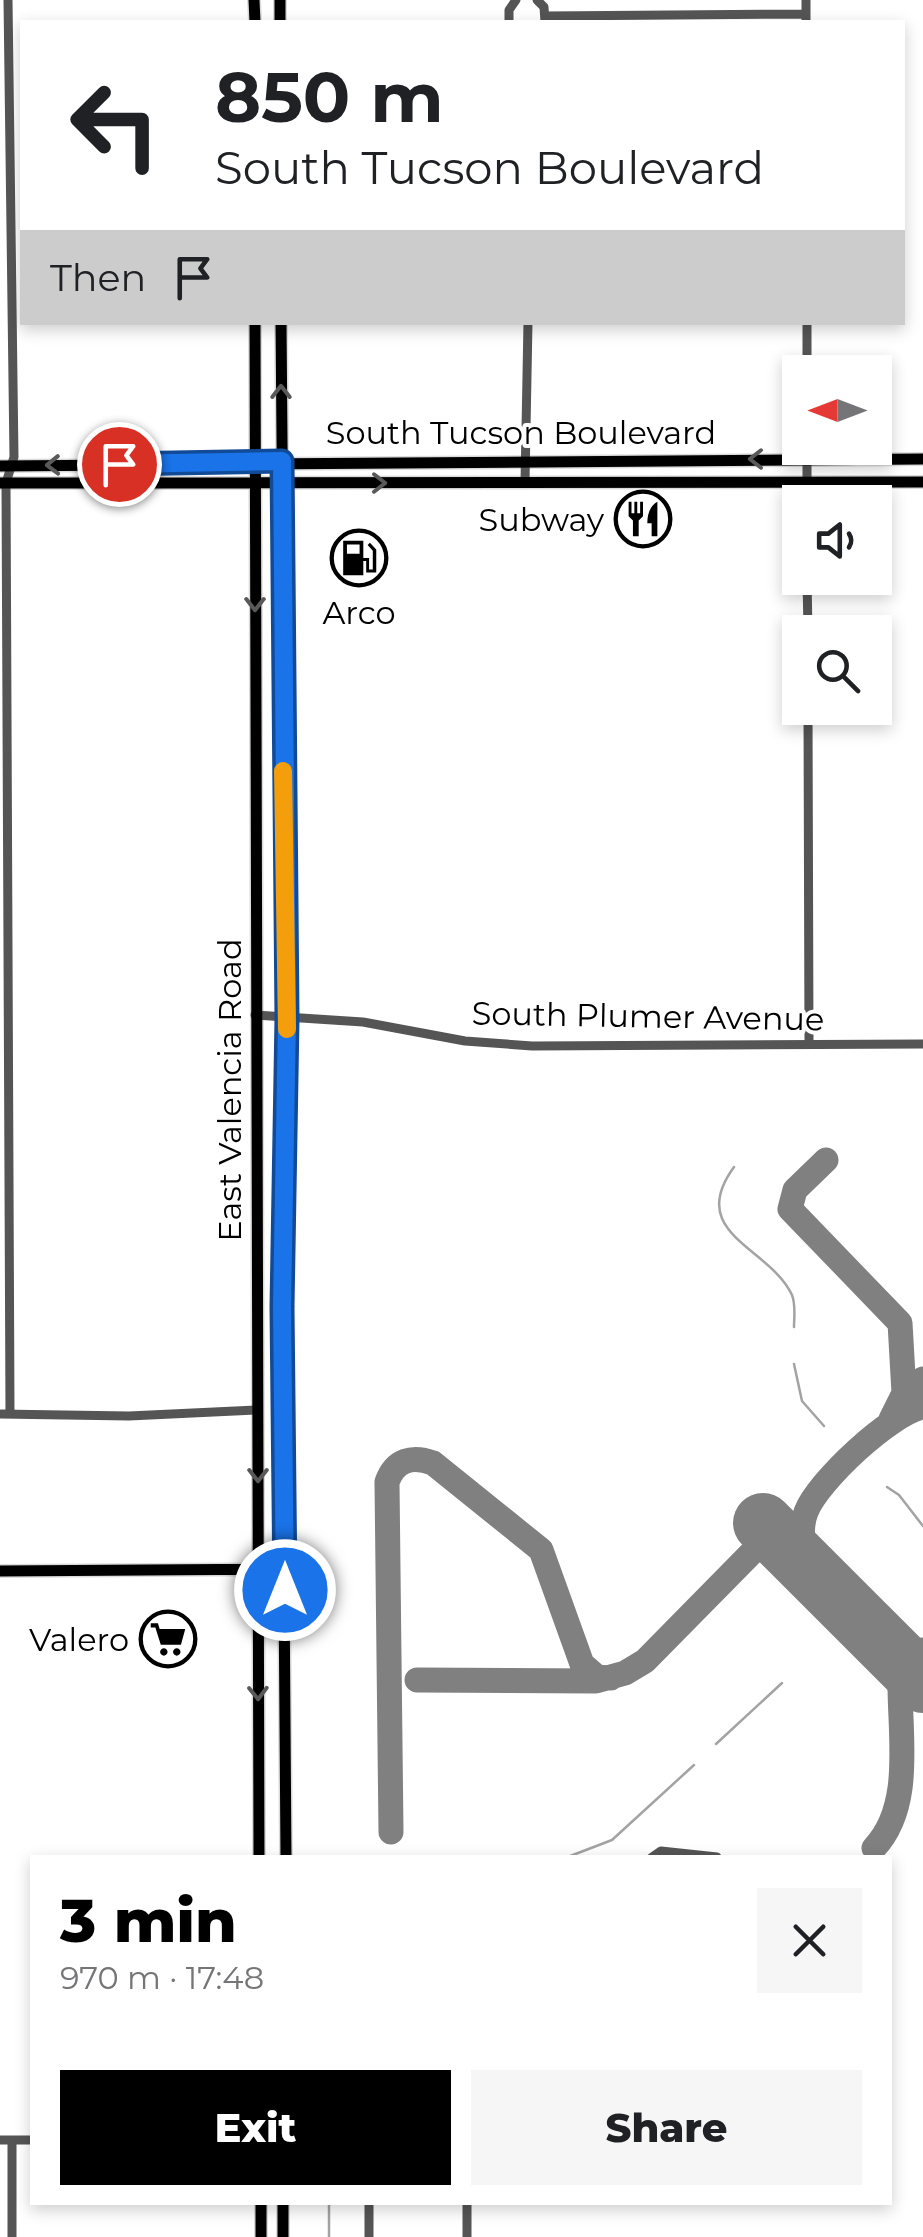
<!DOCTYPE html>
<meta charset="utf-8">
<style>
:root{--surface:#fff;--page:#f6f6f6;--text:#202124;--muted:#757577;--accent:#000}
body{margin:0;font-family:Montserrat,sans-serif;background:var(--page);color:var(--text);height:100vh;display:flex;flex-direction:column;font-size:38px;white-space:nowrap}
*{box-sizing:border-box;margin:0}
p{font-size:32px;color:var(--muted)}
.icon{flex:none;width:55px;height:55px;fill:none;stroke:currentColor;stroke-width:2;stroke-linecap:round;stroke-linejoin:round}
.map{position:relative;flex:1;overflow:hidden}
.drawer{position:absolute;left:30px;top:1855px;width:862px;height:350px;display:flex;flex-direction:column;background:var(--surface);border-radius:0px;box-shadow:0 5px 15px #0003}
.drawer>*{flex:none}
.banner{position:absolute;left:20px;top:20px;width:885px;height:305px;border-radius:0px;box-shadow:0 5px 15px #0003;background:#fff;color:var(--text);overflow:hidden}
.needle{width:65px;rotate:270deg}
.tools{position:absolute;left:782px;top:355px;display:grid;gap:20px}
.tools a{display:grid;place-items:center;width:110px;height:110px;border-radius:0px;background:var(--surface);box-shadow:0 5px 15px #0003;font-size:50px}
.pin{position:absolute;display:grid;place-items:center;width:85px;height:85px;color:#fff;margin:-42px;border:5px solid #fff;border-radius:50%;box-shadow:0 2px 10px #0007}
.me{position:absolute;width:110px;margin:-55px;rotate:0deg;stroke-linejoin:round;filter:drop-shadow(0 0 8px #0008)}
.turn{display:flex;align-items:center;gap:35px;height:210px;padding:0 30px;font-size:45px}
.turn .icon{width:130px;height:130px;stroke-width:2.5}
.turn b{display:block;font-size:70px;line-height:85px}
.then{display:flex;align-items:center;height:95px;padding:0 30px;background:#0003;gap:20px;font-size:38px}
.round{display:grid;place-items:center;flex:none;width:105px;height:105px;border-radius:0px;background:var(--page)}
.summary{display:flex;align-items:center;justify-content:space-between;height:170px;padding:0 30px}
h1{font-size:60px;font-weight:800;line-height:75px;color:var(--accent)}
.action{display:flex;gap:20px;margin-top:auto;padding:20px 30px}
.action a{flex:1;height:115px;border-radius:0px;background:var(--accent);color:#fff;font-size:40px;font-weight:800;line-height:115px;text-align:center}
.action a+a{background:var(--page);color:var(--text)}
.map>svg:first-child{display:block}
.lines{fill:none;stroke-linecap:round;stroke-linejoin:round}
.stream{stroke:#a3a3a3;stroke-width:2.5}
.taxiway{stroke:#808080;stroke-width:25}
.runway{stroke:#808080;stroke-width:60}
.major-casing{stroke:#dbdbdb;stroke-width:14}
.minor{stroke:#555;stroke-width:9}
.major{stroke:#000;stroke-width:11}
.oneway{stroke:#595959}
.route-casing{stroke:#114b97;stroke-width:25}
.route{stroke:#1a73e8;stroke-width:18}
.slow{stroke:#f59e0b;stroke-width:18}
.labels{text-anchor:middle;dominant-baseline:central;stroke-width:8;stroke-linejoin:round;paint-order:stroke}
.street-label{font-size:32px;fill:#000;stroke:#fff}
.poi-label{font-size:32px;fill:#000;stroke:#fff;text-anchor:end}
</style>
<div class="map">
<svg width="923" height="2237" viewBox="0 0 923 2237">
<rect width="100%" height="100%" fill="#fff"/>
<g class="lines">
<path class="stream" d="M734,1167C685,1234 770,1247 792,1295C796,1305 794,1317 794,1327
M794,1364L802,1401L824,1426
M887,1487L899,1495L923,1526
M716,1744L782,1683
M565,1858L612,1840L694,1765
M329,2202V2237"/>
<path class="taxiway" d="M826,1160L795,1190L790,1209L900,1323L904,1393L891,1419
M923,1379V1387
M807,1567C804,1549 799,1530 806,1512C818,1481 891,1413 923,1407
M883,1643L895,1660L900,1685
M417,1680L596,1681L625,1673L645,1661L772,1532
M391,1832L387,1482C395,1460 412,1455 433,1463L541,1550L582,1664L597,1677L611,1678
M874,1848C913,1807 900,1738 900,1685L904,1671L923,1650"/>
<path class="runway" d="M763,1523L923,1683"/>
<g class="major-casing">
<path id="major" d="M254,0L255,22
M280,22V0
M255,322L259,1858
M281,322L287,1018L282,1317L286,1858
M0,466L923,459
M0,483L923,482
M0,1571L285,1569
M261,2202V2237
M283,2237V2202"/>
</g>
<path class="minor" d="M8,0L14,457L6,483L10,1414
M537,0L544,7L545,22
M806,0V22
M546,16L806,14
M509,22V10L516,0
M807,322V372
M525,482L528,322
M807,502V448
M807,578L808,632
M808,708L809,1043
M255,1015L363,1022L465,1041L532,1046L923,1044
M0,1414L129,1416L258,1410
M651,1858L661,1851L717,1857
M0,2140H32
M369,2202V2237
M12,2237V2140
M467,2237V2202"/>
<use href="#major" class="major"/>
</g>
<defs><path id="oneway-chevron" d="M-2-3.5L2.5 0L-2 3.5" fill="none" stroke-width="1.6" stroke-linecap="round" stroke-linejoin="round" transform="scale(2.5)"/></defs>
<g class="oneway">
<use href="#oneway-chevron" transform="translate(281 392) rotate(-90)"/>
<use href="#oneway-chevron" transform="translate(756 459) rotate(180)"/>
<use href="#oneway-chevron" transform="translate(53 465) rotate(179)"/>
<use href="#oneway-chevron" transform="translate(379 483)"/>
<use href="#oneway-chevron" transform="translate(255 604) rotate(90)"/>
<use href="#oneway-chevron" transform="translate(258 1475) rotate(90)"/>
<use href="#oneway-chevron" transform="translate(258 1693) rotate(89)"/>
</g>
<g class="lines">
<g class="route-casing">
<path id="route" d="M119,464L282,461L287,1018L282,1307L285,1590"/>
</g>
<use href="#route" class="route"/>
<path class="slow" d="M283,771L287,1029"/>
</g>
<defs>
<g id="restaurant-ring" transform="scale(2.875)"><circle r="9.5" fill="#fff" stroke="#000" stroke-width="1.5"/><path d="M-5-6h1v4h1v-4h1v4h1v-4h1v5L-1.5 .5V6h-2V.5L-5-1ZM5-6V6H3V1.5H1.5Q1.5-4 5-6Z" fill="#000"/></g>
<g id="fuel-ring" transform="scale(2.875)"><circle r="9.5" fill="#fff" stroke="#000" stroke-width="1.5"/><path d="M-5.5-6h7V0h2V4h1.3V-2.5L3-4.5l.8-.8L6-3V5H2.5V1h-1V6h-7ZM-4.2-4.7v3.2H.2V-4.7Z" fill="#000"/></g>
<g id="supermarket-ring" transform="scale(2.875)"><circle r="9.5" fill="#fff" stroke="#000" stroke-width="1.5"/><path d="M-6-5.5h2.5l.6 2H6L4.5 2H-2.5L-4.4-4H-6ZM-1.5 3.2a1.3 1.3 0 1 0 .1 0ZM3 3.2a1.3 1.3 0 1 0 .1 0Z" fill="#000"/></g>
</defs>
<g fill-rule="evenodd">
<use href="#restaurant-ring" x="643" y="519"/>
<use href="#fuel-ring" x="359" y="558"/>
<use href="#supermarket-ring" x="168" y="1639"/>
</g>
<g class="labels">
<g class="street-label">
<text x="521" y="432">South Tucson Boulevard</text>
<text transform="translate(648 1016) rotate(1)">South Plumer Avenue</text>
<text transform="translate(229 1090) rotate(-90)">East Valencia Road</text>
</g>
<g class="poi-label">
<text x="604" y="519">Subway</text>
<text x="359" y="612" text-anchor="middle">Arco</text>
<text x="129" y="1639">Valero</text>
</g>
</g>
</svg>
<div class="tools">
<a><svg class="needle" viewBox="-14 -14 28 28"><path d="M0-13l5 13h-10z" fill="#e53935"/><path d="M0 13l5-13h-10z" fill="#757577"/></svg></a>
<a><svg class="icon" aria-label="sound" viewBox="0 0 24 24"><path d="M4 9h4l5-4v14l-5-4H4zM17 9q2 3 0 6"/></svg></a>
<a><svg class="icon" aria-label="search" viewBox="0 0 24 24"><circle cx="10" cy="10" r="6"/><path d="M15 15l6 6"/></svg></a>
</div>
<div class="pin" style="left:119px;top:464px;background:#d93025"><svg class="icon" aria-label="arrive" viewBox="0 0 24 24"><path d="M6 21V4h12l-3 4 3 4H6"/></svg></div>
<svg class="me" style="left:285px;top:1590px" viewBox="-20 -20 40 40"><circle r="17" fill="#1a73e8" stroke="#fff" stroke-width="3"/><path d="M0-11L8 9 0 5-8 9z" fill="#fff"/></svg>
<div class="banner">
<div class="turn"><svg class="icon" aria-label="left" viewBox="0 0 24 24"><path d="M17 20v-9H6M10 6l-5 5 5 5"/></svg><div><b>850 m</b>South Tucson Boulevard</div></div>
<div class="then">Then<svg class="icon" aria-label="arrive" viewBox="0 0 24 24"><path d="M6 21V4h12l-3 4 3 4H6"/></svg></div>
</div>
<section class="drawer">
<div class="summary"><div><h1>3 min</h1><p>970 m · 17:48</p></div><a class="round"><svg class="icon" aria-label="close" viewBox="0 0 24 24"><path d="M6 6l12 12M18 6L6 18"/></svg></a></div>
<div class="action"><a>Exit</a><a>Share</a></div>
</section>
</div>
